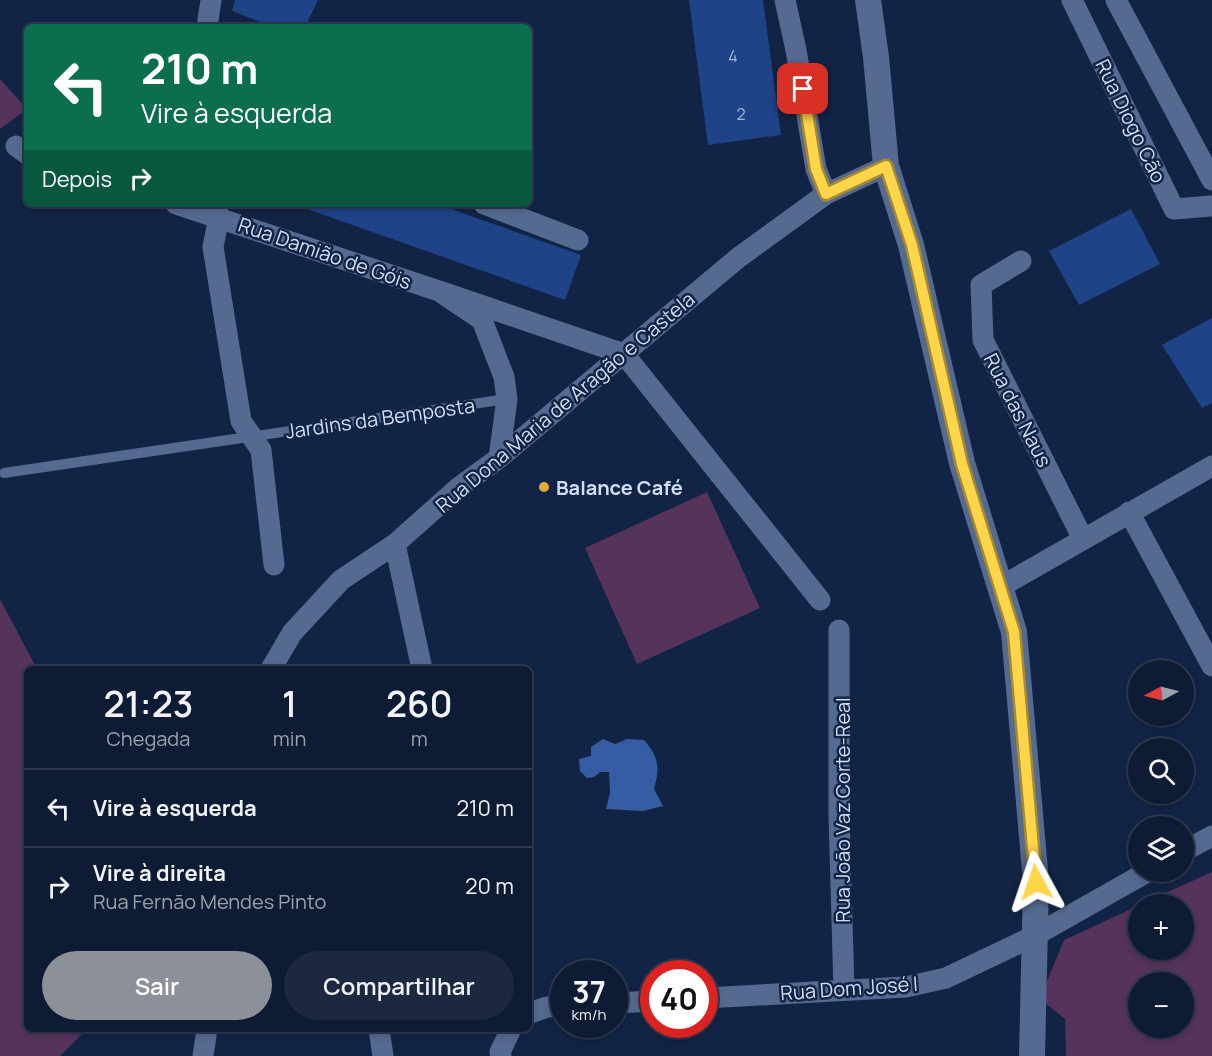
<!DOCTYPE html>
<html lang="pt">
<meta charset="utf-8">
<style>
:root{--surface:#0e1b34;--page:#1c2840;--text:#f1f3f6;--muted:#9ba1ac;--line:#2e394f;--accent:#8c9099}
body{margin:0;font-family:Manrope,sans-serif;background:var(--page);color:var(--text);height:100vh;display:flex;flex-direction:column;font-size:22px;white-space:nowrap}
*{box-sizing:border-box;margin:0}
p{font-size:20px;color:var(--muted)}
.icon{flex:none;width:33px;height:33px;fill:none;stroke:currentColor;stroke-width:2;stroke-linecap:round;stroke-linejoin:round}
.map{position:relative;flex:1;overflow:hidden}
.sheet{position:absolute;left:24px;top:666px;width:508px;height:366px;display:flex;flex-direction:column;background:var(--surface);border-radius:9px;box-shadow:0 3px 9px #0003,0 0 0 2px var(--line)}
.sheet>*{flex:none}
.hud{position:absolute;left:24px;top:24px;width:508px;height:183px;border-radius:9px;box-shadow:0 3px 9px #0003,0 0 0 2px var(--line);background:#0b6e4f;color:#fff;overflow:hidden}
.needle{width:39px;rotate:263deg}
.tools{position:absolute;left:1128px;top:660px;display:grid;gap:12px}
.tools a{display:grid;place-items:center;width:66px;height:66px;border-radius:50%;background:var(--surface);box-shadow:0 3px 9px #0003,0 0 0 2px var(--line);font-size:30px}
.speed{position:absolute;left:550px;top:960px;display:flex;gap:12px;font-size:30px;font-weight:700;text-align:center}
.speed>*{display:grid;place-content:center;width:78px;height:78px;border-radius:50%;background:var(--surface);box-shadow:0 3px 9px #0003,0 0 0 2px var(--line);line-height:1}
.speed small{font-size:15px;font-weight:400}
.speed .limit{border:9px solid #d22;background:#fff;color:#111}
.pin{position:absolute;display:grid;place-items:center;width:51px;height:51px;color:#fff;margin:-26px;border-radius:12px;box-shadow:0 3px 9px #0006}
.me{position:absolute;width:66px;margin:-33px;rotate:355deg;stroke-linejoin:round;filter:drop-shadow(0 0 4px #0008)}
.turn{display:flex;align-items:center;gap:21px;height:126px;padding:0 18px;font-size:27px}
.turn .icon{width:78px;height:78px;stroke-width:2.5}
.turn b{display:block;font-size:42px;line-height:51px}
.then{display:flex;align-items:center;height:57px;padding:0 18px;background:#0003;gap:12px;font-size:22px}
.eta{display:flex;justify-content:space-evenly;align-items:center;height:102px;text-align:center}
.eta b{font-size:36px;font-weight:600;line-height:42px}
.cta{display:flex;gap:12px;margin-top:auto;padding:12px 18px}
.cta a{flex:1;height:69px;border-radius:36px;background:var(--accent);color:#fff;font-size:24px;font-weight:600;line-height:69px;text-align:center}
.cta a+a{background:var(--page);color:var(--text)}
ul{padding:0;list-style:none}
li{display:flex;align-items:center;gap:18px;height:78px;padding:0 18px;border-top:2px solid var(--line)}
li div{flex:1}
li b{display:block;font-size:22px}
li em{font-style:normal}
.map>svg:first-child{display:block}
.green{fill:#55335b;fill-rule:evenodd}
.water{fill:#365da4}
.building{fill:#1e4387}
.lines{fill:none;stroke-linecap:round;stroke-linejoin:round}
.service{stroke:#556a90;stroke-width:10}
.minor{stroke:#556a90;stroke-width:21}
.tertiary{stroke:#556a90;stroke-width:26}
.route-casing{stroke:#a68a30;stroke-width:15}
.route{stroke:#ffd54a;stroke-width:10}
.poi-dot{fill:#e6ad36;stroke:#122445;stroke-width:2}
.labels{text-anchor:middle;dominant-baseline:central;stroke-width:5;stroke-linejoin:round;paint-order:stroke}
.number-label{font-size:16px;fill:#a4b7d9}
.street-label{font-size:20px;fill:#d1def4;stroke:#122445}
.poi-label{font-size:20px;font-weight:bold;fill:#d1def4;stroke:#122445;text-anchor:start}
</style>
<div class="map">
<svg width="1212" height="1056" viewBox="0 0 1212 1056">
<rect width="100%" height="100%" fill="#122445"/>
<path class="green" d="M0,79L27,109L0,129Z
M707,492L760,608L637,664L585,548Z
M0,599L37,669H27V1029H87L60,1056H0Z
M1212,872V1056H1066L1065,1019L1044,1002L1043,991L1064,940L1138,906V950H1184V904H1141ZM1138,982H1184V1028H1138Z"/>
<path class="water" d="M603,739L615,744L627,739L644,740C659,757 660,768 654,789L663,806L643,811L606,809L610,793L609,772H600L594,777L587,778L580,771L579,759L591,756V747Z"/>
<path class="building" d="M235,0H318L305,27H274L232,11Z
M689,0H763L781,135L708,145Z
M293,204H437L581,255L565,300Z
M1131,209L1160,264L1079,305L1049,251Z
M1212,318V403L1202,408L1162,345Z"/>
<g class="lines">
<path class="service" d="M4,473L507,399"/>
<path class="minor" d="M785,0L796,50L816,169L826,194
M1072,0L1174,209L1212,206
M1116,0L1212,180
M207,27L211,0
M16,146L27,154
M176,204L439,291L482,320L504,377L507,399L499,458
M484,204L578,240
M216,205L219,217L213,247L241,421L261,450L274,565
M1021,261L981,285L983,340L1083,539
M439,291L624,354L820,600
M1129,512L1212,666
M395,544L422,669
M1000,587L1212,466
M839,630V816L844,990
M271,669L292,633L341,580L395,544L458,488L499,458L738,258L826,194L886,166
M1184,851L1212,836
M705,998L906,987L946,978L1034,936L1147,872
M615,1003L654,1001
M530,1013L547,1007L564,1006
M379,1029L383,1056
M203,1056L207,1029
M501,1056L500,1052L511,1029"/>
<path class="tertiary" d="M868,0L876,57L886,166L911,245L962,463L1014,632L1036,882L1032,1056"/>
</g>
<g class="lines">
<g class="route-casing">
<path id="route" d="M803,89L816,169L826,194L886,166L912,245L962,464L1014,632L1036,882"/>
</g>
<use href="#route" class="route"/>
</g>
<circle class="poi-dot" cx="544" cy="487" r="6"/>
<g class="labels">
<g class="number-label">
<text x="733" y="56">4</text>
<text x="741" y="114">2</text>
</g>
<g class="street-label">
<text transform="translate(1131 121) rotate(64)">Rua Diogo Cão</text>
<text transform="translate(325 253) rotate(19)">Rua Damião de Góis</text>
<text transform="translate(565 402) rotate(-40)">Rua Dona Maria de Aragão e Castela</text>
<text transform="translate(1018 410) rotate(63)">Rua das Naus</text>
<text transform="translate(380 418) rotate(-8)">Jardins da Bemposta</text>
<text transform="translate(842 810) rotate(-90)">Rua João Vaz Corte-Real</text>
<text transform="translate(849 988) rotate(-4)">Rua Dom José I</text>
</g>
<g class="poi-label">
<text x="556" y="487">Balance Café</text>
</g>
</g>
</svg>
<div class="tools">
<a><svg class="needle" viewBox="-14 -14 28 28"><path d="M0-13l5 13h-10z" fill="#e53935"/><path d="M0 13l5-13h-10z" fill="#9ba1ac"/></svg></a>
<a><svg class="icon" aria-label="search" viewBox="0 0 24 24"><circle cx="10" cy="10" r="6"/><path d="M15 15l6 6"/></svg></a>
<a><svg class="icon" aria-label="layers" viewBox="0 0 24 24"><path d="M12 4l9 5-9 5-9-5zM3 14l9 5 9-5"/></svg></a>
<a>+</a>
<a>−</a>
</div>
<div class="speed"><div>37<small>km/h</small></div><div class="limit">40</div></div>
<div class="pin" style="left:803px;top:89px;background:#d93025"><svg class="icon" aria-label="arrive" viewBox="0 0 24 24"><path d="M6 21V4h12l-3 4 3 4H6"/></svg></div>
<svg class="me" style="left:1036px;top:882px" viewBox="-20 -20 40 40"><path d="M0-17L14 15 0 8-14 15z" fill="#ffd54a" stroke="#fff" stroke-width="4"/></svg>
<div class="hud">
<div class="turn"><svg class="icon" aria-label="left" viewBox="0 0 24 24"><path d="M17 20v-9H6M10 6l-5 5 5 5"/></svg><div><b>210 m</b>Vire à esquerda</div></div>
<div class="then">Depois<svg class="icon" aria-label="right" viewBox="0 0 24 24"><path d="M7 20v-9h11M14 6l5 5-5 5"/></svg></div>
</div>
<section class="sheet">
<div class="eta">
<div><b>21:23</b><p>Chegada</p></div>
<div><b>1</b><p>min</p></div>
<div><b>260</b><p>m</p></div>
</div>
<ul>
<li><svg class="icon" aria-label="left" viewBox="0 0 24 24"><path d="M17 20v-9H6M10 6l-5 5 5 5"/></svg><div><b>Vire à esquerda</b></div><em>210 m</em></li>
<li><svg class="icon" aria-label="right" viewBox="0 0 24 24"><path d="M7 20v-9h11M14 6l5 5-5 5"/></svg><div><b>Vire à direita</b><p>Rua Fernão Mendes Pinto</p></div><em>20 m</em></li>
</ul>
<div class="cta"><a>Sair</a><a>Compartilhar</a></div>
</section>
</div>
